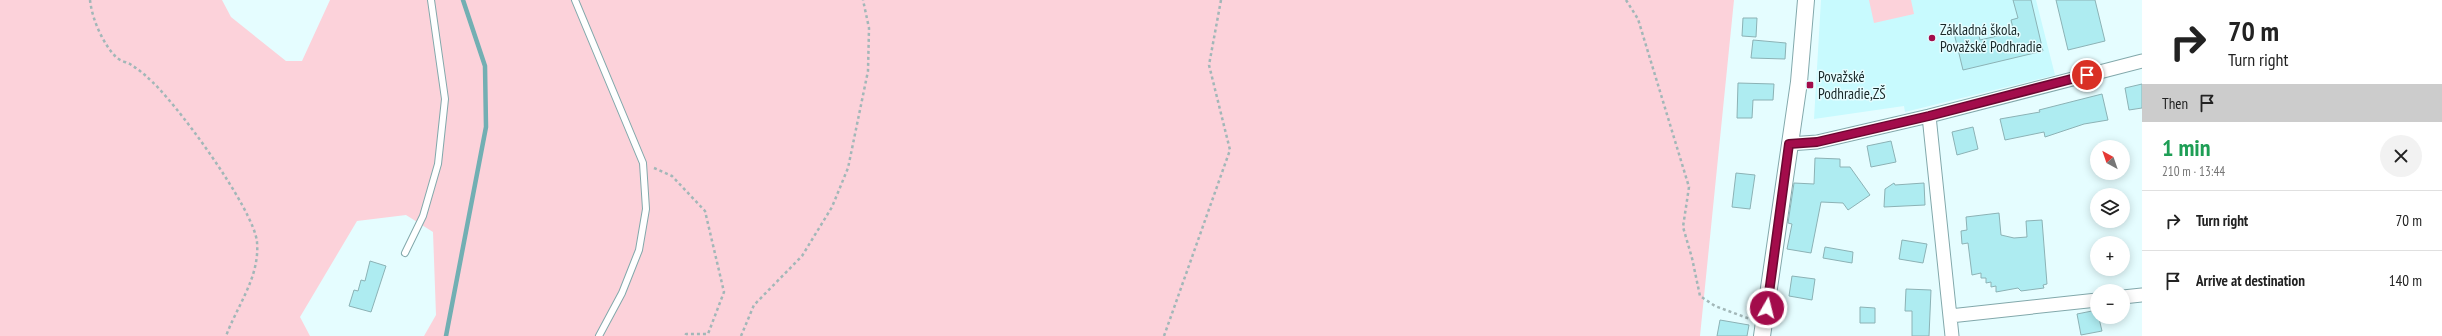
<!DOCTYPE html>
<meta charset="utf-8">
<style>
:root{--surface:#fff;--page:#f2f2f2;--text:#222;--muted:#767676;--line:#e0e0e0}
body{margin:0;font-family:"PT Sans Narrow",sans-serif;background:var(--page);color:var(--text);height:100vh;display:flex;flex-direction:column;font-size:15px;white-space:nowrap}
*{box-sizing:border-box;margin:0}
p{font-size:13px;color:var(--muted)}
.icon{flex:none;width:22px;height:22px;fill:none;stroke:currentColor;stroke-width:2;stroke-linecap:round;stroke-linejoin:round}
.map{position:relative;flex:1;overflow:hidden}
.drawer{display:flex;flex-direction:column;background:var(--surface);width:300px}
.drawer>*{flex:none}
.hud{background:#fff;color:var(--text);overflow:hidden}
.needle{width:26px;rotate:320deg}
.controls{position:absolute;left:2090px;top:140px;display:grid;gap:8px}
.controls a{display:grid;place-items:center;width:40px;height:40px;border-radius:50%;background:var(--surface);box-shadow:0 2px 10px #0003;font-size:20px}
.pin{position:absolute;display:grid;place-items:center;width:34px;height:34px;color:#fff;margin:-17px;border:2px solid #fff;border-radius:50%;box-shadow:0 1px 4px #0007}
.me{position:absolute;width:44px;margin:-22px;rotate:8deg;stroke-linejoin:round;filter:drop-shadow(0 0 3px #0008)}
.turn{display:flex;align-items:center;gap:14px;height:84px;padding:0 20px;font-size:18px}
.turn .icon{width:52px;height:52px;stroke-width:2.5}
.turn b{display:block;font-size:28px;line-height:34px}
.then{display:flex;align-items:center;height:38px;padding:0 20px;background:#0003;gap:8px;font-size:15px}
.round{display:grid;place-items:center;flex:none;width:42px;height:42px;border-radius:21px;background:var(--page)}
.overview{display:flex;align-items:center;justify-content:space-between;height:68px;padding:0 20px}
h1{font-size:24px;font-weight:700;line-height:30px;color:#1e9e55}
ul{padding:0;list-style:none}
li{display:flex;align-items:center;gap:12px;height:60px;padding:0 20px;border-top:1px solid var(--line)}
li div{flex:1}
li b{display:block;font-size:15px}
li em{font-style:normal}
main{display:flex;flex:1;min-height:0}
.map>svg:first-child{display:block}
.built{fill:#c8fafe}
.green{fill:#fcd2da}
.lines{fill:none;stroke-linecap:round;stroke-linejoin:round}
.stream{stroke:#72afb3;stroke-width:4.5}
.building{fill:#aeecf1;stroke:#8cb2b5}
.service-casing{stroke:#82a8ab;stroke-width:8}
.minor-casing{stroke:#82a8ab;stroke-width:15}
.tertiary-casing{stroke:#82a8ab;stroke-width:18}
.path{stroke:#a2b7b8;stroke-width:2.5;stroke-dasharray:3 3;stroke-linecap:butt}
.service{stroke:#fff;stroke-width:6}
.minor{stroke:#fff;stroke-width:13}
.tertiary{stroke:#fff;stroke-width:16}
.route-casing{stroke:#6a0831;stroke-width:10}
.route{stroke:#a30c4b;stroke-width:7}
.poi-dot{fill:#a30c4b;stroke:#e5fdff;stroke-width:1.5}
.labels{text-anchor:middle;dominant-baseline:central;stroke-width:3;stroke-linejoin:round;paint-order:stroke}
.poi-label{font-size:15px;fill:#192829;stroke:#e5fdff;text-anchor:start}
</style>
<main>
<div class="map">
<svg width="2142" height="336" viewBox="0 0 2142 336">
<rect width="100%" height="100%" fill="#e5fdff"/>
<path class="built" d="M1821,0H2036L2055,75L1905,112L1904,106L1814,119Z"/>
<path class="green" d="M0,0H222L231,17L286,61H302L330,0H1734L1700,336H424L436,315L433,232L406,215L357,221L300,317L310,336H0Z
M1869,0H1911L1914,14L1874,23Z"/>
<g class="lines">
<path class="stream" d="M446,336L486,127L485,66L463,0"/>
</g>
<path class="building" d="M2013,0H2031L2043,51L1963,70L1954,33L1977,28L1980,40L2014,32L2011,20L2018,18Z
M2056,0H2095L2105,41L2068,50Z
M1743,18H1757L1756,37L1742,36Z
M1753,40L1786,43L1785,59L1751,58Z
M1738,83L1774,84L1773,100H1753L1752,118H1737Z
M2142,84V108L2129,110L2125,88Z
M2102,94L2108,120L2084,124L2045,137L2044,132L2005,140L2000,119L2040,112L2039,110Z
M1973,127L1978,149L1957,155L1952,132Z
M1891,141L1896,162L1871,167L1867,146Z
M1815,158L1840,159V167H1850L1870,195L1848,210L1843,203L1821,202L1811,253L1787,249L1792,224L1788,223L1794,183L1814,184Z
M1736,173L1755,175L1750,209L1732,207Z
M1894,183L1895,185L1924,183L1925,205L1884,207L1885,189Z
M1999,213L2001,235L2014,238L2027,237L2026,221L2042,220L2047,284L2043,285L2044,288L2021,291L2018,288L1996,292V286L1991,287V282L1986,283V278H1981V273L1972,275L1968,243L1962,244L1961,231L1967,230L1966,217Z
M1902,240L1927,244L1923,263L1899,259Z
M1825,247L1853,252L1852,263L1823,258Z
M370,261L386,266L371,312L349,306L354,290L358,291L361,280L365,281Z
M1792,276L1815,279L1812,300L1789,296Z
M1906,289L1931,290L1929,336H1912V311H1905Z
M1860,307L1875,308V323H1860Z
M2097,310L2102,331L2081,335L2077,314Z
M1720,320L1749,325L1747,336H1717Z"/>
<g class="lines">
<g class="service-casing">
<path id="service" d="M575,0L643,163L646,209L639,250L622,293L599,336
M405,253L423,216L438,164L445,99L431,0"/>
</g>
<g class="minor-casing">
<path id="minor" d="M1929,116L1952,336
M1789,144L1817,142L1929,116L2142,61
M2123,297L2142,295
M1950,316L2097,300"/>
</g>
<g class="tertiary-casing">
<path id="tertiary" d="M1762,336L1799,82L1806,0"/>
</g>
<path class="path" d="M90,0C92,19 103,44 116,57C120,61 126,62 130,64C136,68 142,72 147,77C174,99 254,209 257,242C260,277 237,306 226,336
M1626,0L1638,19L1689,187L1683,227L1692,258L1700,296L1715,306L1750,319
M654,168L672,176L705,211L724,292L708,334H686L685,336
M741,336L754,305L802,256L832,207L848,168L868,71L869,28L863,0
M1164,336L1230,150L1209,65L1221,0"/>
<use href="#service" class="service"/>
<use href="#minor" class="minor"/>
<use href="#tertiary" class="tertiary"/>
</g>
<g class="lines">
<g class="route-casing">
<path id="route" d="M1767,308L1789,144L1817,142L1929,116L2087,75"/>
</g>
<use href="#route" class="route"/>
</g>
<g class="poi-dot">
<circle cx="1932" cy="38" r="4"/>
<rect x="1806" y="81" width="8" height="8" rx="2"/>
</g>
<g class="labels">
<g class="poi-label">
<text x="1940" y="29">Základná škola,<tspan x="1940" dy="17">Považské Podhradie</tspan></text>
<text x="1818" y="76">Považské<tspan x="1818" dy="17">Podhradie,ZŠ</tspan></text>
</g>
</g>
</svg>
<div class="controls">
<a><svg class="needle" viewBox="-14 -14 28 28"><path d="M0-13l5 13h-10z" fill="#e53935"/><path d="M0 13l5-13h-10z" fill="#767676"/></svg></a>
<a><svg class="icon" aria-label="layers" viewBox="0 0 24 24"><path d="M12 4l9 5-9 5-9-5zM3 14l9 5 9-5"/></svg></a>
<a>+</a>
<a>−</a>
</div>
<div class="pin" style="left:2087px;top:75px;background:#d93025"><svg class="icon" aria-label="arrive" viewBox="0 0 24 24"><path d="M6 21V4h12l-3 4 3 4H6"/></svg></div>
<svg class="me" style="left:1767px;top:308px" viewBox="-20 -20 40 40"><circle r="17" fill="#a30c4b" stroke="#fff" stroke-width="3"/><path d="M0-11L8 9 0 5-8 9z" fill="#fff"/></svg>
</div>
<section class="drawer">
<div class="hud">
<div class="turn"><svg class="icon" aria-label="right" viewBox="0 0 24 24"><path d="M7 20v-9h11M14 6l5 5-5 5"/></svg><div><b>70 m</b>Turn right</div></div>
<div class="then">Then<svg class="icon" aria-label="arrive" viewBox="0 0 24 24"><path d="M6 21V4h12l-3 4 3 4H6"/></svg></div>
</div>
<div class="overview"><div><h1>1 min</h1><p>210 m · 13:44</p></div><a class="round"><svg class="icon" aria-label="close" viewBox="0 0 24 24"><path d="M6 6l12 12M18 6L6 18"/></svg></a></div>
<ul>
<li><svg class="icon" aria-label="right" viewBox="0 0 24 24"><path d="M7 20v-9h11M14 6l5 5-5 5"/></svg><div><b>Turn right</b></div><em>70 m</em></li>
<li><svg class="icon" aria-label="arrive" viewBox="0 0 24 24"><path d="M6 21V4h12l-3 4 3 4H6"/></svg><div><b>Arrive at destination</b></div><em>140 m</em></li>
</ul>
</section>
</main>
